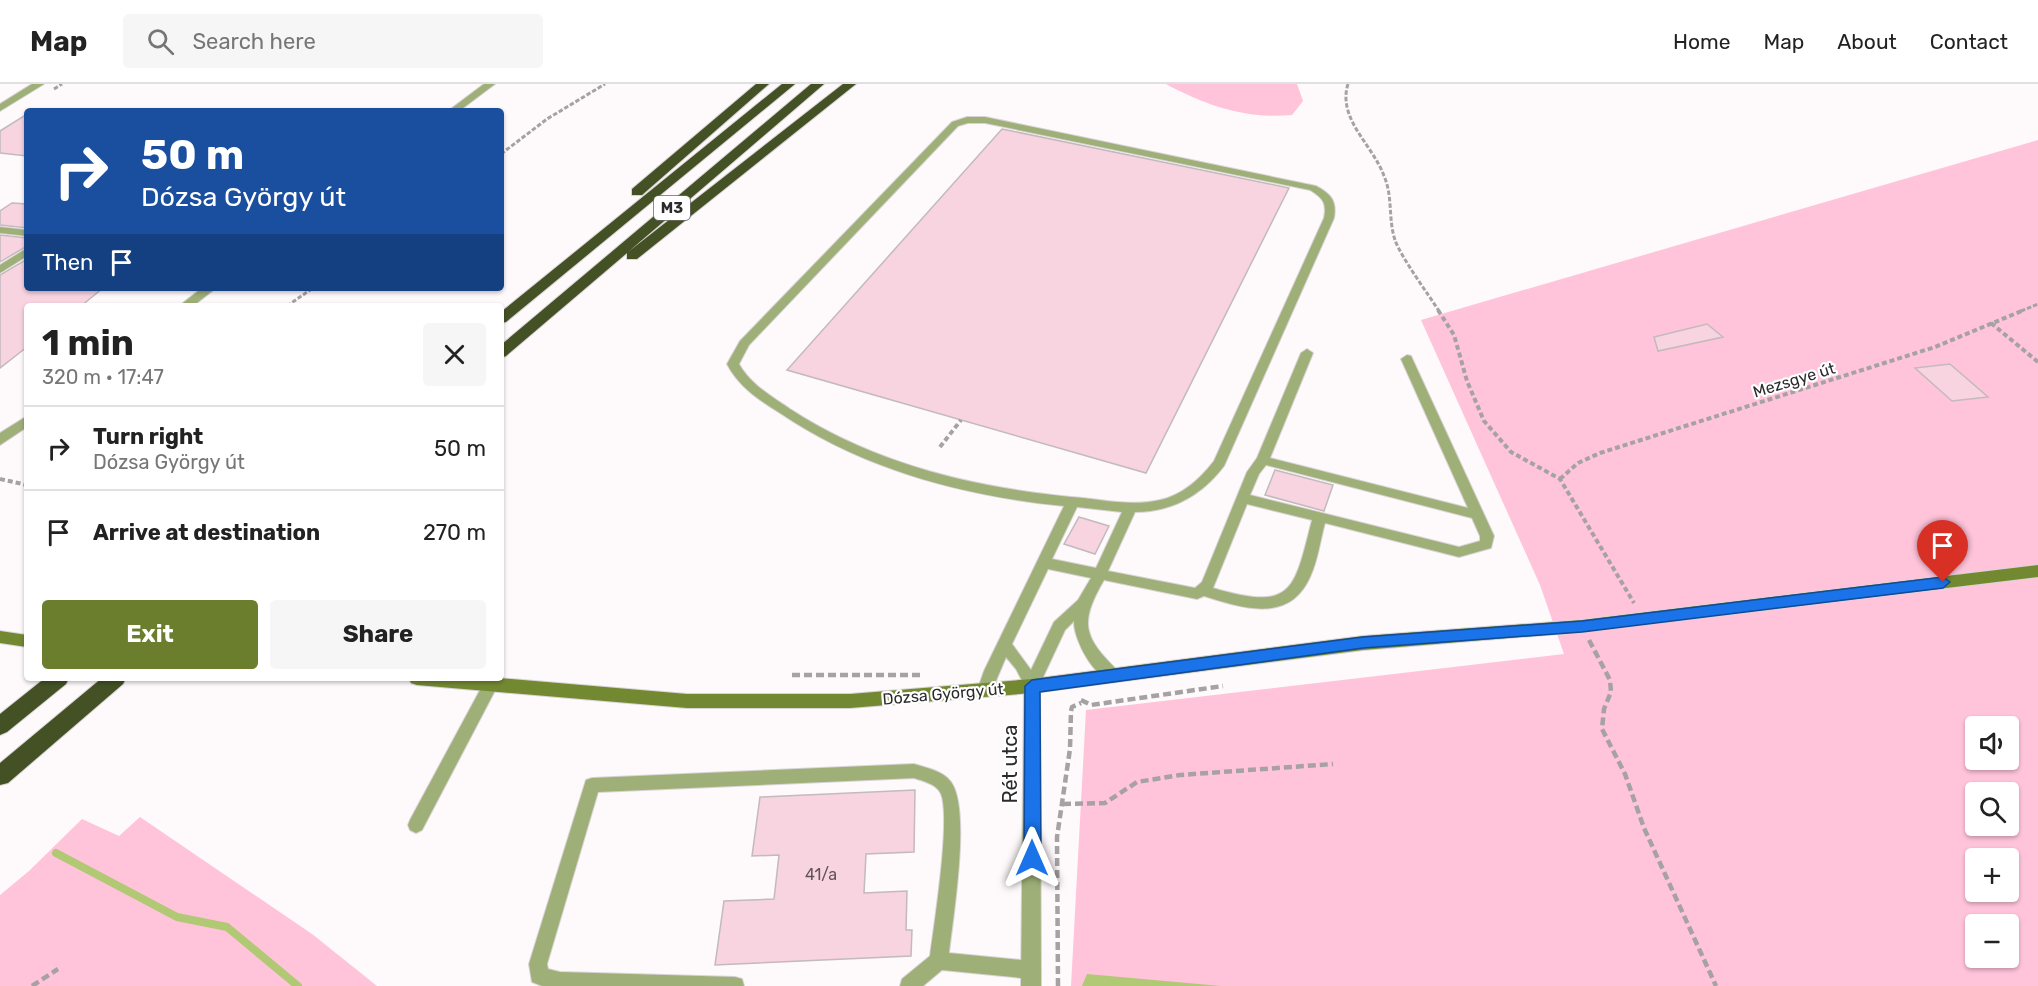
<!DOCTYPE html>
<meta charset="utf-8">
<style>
:root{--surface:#fff;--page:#f6f6f6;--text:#222;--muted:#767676;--line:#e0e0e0;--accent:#6a7e2e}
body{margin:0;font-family:Rubik,sans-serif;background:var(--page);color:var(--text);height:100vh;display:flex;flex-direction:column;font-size:22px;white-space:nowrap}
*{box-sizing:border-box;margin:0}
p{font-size:20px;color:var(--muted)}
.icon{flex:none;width:33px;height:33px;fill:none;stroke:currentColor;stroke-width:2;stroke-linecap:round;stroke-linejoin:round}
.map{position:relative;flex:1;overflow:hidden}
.sheet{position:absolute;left:24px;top:219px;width:480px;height:378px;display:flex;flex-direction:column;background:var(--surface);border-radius:6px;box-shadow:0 2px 4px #0004}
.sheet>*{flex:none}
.top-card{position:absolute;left:24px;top:24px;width:480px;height:183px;border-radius:6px;box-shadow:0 2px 4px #0004;background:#1a4fa0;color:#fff;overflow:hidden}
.fabs{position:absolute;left:1965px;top:632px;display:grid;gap:12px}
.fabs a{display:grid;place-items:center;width:54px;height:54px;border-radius:6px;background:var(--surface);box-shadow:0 2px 4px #0004;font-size:30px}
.pin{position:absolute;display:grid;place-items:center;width:51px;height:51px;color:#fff;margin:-62px -26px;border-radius:50% 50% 50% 0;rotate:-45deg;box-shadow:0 0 6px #0007}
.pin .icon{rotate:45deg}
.me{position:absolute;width:66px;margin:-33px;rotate:0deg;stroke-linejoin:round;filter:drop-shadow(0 0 4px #0008)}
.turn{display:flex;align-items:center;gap:21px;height:126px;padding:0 18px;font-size:27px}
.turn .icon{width:78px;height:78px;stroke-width:2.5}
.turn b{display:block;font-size:42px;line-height:51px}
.then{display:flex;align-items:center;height:57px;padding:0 18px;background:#0003;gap:12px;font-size:22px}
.round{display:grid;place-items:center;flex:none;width:63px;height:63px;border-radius:6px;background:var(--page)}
.summary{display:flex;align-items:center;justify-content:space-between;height:102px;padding:0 18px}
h1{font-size:36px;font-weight:700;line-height:45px}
.primary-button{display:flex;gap:12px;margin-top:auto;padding:12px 18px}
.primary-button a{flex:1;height:69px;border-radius:6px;background:var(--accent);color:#fff;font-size:24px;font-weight:700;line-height:69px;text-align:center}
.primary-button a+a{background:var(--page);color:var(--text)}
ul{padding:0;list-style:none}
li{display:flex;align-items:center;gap:18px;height:84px;padding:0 18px;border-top:2px solid var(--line)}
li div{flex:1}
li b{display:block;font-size:22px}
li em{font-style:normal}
header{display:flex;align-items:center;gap:36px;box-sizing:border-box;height:84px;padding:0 30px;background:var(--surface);border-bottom:2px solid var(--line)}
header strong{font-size:28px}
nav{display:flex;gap:33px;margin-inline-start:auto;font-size:21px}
.search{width:420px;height:54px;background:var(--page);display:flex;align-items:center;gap:15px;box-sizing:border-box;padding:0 21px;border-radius:6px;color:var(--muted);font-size:22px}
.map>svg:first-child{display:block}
.green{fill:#ffc3da;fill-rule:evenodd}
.water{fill:#b1c975}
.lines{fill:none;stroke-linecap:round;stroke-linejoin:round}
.stream{stroke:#b1c975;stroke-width:8}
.building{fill:#f8d3e0;stroke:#c2babc;stroke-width:1.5}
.service-casing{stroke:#d8d4d6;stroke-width:2}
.tertiary-casing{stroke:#d8d4d6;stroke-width:2}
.secondary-casing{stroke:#d8d4d6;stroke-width:2}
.motorway-casing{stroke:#d8d4d6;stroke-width:2}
.path-far2{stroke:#a6a2a4;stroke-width:3;stroke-dasharray:4.5 2;stroke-linecap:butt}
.path-far1{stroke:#a6a2a4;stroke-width:4;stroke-dasharray:5 3;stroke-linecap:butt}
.path{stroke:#a6a2a4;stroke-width:4.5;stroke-dasharray:8 4;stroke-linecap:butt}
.service{fill:#9faf78;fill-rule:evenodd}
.tertiary{fill:#9faf78;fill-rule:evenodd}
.secondary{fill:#738931;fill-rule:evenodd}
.motorway{fill:#445124;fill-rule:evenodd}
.route{fill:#1a73e8;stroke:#114b97;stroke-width:1.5}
.labels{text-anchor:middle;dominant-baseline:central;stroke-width:4.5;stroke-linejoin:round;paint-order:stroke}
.shield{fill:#fff;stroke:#6c6a6b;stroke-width:1.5}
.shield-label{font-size:15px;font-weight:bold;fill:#2d2a2b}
.street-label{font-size:16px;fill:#2d2a2b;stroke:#fff}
.near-number-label{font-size:16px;fill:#605458}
.near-street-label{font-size:20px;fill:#2d2a2b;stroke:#fff}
</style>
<header>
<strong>Map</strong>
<div class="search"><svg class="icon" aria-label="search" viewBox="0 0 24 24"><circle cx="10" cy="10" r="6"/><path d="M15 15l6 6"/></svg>Search here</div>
<nav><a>Home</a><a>Map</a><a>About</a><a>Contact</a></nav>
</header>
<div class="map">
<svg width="2038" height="902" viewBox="0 0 2038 902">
<rect width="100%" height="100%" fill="#fef9fb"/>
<path class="green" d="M1166,0H1297L1303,17L1292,31C1245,35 1207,22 1166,0Z
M2038,56V902H1071L1086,626L1564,570L1540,501L1421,236ZM1976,642H2008V675H1976ZM1976,708H2008V741H1976ZM1976,774H2008V807H1976ZM1976,840H2008V873H1976Z
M140,733L312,850L377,902H0V811L29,787L82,735L119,752Z"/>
<path class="water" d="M1087,890L1221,902H1082Z"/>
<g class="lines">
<path class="stream" d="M56,769L177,833L227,843L298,902"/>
</g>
<path class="building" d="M27,30V72L0,69V47Z
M1002,45L1289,104L1146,389L787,286Z
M12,119L27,120V144L0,141V127Z
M0,151L27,154V162L0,178Z
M27,175V204H103L81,222H27V263L0,284V191Z
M1707,240L1723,253L1658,267L1654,253Z
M1950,280L1988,313L1952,317L1915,284Z
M1275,386L1333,401L1324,427L1265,411Z
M1079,433L1109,442L1095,470L1064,460Z
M915,706L914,768L866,770L864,809L907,807L906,846H912L911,872L715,881L724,817L774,815L779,771L752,772L760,713Z"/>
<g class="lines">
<g class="service-casing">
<path id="service" d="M985,33L1316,102C1331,110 1337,117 1334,134L1224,382C1202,411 1172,428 1135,428L1108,487L1195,504L1202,498L1247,388L1257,374L1301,269L1307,265L1313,269L1270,374L1468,424L1401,275L1407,271L1411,272L1494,452L1491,464L1459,473L1325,439C1320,457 1318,476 1310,493C1289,540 1242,524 1204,512L1197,515L1104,496C1079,539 1083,553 1118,587L1121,591L1118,595C1097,602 1073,555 1074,537L1065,546L1037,606L1032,608L1027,606L1016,585L1006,573L990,611L985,613L980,611L977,607L984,587L1064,422C964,412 864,386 780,329C759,316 739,303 727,280L740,257L952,38L967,33ZM968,39H985L1310,106C1323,114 1327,119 1324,134L1214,377C1200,395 1183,411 1160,416C1134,422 1109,417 1083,414C979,405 878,382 790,325C771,312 750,300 739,280L749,261L958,42ZM1266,381L1472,434L1480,452V457L1459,463L1250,411L1259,390ZM1247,420L1312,436C1294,506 1294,528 1213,504ZM1077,423L1122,428L1096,484L1052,475ZM1048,485L1091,494L1078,516L1054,538L1031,586L1012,560Z
M0,143L27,146V152L0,149Z
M27,164V172L0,189V181Z
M486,595L495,594L499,599L422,746L416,749L410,746L408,741L410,736Z
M914,680C927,684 943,687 951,698C971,725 953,833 949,869L1032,877L1038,880L1041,886L1038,892L1032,895L942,886L923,902H900L902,895L930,872C934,841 951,735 941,710C937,700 923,697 914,694L598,708L547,880L548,885L560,888L735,893L742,895L744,902H542L532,898L529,880L586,696L592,694Z"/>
</g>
<g class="tertiary-casing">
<path id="tertiary" d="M32,0H44L0,27V20Z
M484,0H495L459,27H448Z
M202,204H216L193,222H179Z
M27,332V343L0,361V349Z
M1032,595L1038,597L1040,602L1041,902H1021L1024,602L1026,597Z"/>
</g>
<g class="secondary-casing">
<path id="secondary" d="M2038,481V493L1582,548L1363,566L1032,609L850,624H687L417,601L411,599L409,594H498L687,610H850L1032,595L1363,552L1582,536Z
M0,547L27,551V563L0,559Z"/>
</g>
<g class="motorway-casing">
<path id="motorway" d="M756,0H769L642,111H632V105Z
M782,0H795L506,238L501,239V228Z
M811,0H824L628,168L843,0H856L637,175H627V169L506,272L501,274V261Z
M45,594H69L66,600L7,648L0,651V630Z
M102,594H126L123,600L8,699L0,701V679Z"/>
</g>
<path class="path-far2" d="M1348,0C1337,35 1373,61 1384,92C1393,112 1388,135 1395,156C1401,173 1428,210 1439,227
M54,5L62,0
M501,70L547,35L605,0
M287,222L313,204
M2021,227L2038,220"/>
<path class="path-far1" d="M1438,226L1454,251L1467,297L1484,337L1511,368L1560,395L1634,519
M1991,239L2038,278
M940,363L961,336
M0,395L27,401
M1560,395L1578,379L1600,369L1935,263L2024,226"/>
<path class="path" d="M1589,556L1610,596L1611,608L1604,625L1602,645L1625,690L1644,744L1716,902
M792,591H923
M1081,616L1091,621L1223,602
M1063,720L1105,719L1137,698L1180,691L1333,680
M32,902L58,885
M1058,902L1057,753L1070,665L1071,627L1072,623L1081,619"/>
<use href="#service" class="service"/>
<use href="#tertiary" class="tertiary"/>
<use href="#secondary" class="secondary"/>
<use href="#motorway" class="motorway"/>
</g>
<path class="route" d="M1943,493L1950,498L1943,504L1582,548L1363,564L1040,608L1041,774L1038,780L1032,782L1026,780L1024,774L1025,602L1032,596L1363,553L1582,537Z"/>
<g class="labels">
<rect class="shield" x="654" y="112" width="36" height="24" rx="4.5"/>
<g class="shield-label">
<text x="672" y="124">M3</text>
</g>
<g class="street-label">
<text transform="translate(1794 296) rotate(-17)">Mezsgye út</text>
<text transform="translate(943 610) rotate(-5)">Dózsa György út</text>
</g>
<g class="near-number-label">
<text x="821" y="790">41/a</text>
</g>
<g class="near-street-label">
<text transform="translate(1010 680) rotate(-90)">Rét utca</text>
</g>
</g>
</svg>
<div class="fabs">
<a><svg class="icon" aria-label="sound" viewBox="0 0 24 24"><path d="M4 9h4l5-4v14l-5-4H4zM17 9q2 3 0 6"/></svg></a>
<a><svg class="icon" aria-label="search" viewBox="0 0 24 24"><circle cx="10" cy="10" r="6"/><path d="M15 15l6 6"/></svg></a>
<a>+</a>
<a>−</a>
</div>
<div class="pin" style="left:1943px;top:498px;background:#d93025"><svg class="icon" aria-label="arrive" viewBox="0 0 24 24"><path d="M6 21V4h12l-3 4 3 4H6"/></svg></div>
<svg class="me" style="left:1032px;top:774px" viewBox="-20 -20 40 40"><path d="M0-17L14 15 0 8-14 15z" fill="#1a73e8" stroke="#fff" stroke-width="4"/></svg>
<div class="top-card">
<div class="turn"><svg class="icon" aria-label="right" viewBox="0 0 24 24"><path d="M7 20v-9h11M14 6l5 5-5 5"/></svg><div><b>50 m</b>Dózsa György út</div></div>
<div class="then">Then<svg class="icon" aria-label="arrive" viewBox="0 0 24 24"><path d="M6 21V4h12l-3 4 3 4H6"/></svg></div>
</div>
<section class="sheet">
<div class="summary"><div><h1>1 min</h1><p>320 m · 17:47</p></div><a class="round"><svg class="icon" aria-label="close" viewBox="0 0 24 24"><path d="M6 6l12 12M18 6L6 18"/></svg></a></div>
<ul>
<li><svg class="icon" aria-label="right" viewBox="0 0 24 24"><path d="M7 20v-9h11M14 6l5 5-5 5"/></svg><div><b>Turn right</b><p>Dózsa György út</p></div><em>50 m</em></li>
<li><svg class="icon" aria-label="arrive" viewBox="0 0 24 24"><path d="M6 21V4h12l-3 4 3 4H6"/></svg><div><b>Arrive at destination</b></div><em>270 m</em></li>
</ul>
<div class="primary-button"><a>Exit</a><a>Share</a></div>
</section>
</div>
